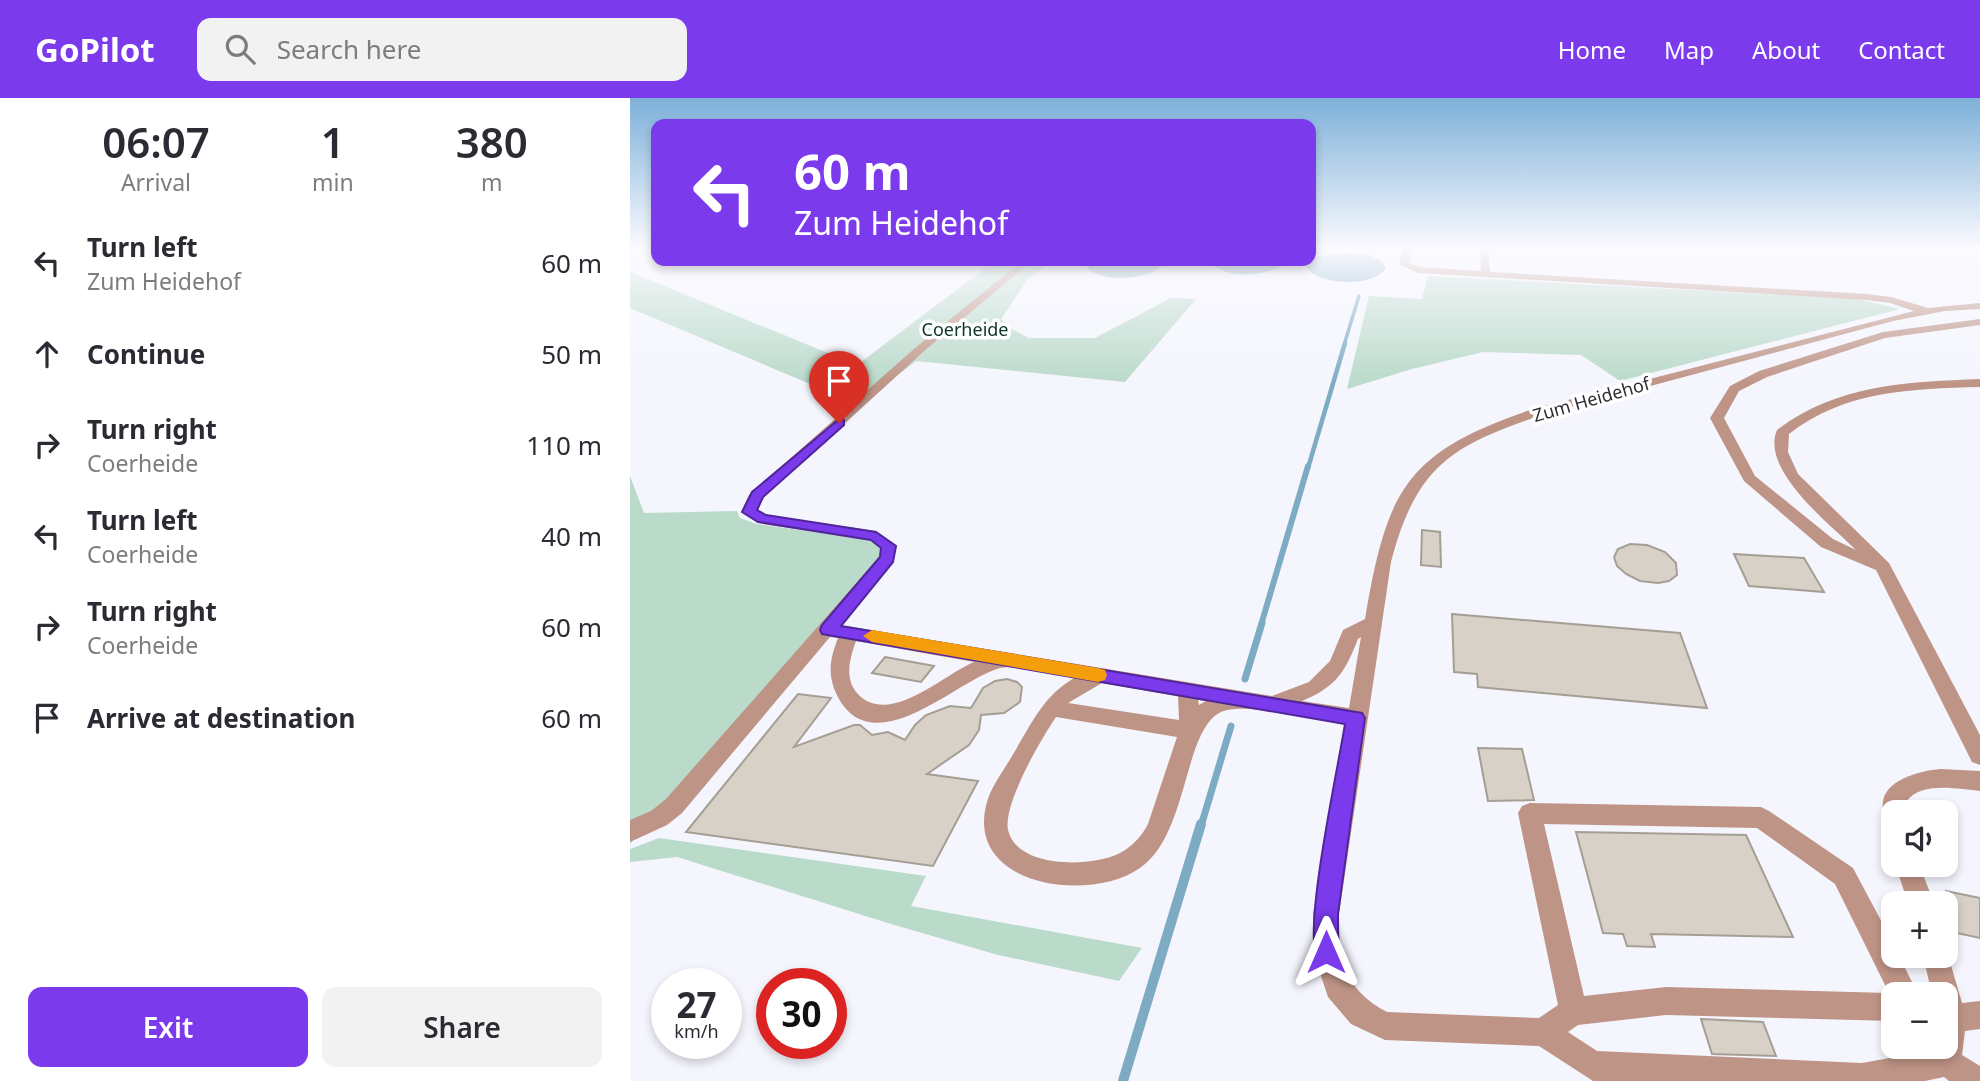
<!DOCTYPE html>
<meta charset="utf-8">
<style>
:root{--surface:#fff;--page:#f2f2f3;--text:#2b2b33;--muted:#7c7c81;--accent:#7c3aed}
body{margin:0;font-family:"Noto Sans",sans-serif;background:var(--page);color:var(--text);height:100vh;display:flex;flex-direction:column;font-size:26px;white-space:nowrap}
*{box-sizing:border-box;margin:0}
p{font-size:23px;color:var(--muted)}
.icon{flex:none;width:38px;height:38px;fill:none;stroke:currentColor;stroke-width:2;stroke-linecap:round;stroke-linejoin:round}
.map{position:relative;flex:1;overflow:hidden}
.details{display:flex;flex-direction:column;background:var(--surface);width:630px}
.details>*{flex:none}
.guide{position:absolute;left:21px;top:21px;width:665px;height:147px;border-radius:14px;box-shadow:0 4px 10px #0003;background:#7c3aed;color:#fff;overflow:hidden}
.buttons{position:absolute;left:1251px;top:702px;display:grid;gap:14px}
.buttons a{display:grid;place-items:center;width:77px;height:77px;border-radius:14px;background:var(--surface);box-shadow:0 4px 10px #0003;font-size:35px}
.speed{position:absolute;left:21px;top:870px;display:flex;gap:14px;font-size:35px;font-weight:700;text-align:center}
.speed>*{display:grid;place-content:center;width:91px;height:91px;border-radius:50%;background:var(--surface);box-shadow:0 4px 10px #0003;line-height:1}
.speed small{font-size:18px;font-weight:400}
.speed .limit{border:10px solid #d22;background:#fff;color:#111}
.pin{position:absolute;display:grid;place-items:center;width:60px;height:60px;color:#fff;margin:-72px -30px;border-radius:50% 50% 50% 0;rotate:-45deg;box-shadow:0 0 7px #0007}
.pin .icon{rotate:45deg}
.me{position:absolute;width:77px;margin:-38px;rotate:0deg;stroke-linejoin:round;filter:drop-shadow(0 0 5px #0008)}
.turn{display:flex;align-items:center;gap:24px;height:147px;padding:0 28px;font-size:32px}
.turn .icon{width:91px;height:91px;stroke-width:2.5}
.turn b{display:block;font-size:49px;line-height:60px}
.eta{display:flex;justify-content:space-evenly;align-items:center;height:119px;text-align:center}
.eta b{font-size:42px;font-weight:600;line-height:49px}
.primary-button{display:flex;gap:14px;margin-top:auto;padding:14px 28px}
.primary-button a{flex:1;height:80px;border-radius:14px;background:var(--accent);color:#fff;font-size:28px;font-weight:600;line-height:80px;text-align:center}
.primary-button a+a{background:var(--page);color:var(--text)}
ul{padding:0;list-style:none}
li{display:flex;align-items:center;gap:21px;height:91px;padding:0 28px}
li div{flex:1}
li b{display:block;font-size:26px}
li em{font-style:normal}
header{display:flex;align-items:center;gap:42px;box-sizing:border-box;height:98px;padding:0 35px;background:var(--accent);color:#fff}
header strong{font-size:33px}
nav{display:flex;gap:38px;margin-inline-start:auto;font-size:24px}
.search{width:490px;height:63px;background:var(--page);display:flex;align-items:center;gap:18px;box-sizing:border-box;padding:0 24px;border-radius:14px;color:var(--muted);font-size:26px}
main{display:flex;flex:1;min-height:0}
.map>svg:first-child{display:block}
.green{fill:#badaca}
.water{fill:#7cabc3}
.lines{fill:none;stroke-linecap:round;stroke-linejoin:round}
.stream-far4{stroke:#7cabc3;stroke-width:3.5}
.stream-far3{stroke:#7cabc3;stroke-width:4.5}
.stream-far2{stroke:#7cabc3;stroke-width:6}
.stream-far1{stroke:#7cabc3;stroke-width:7}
.stream{stroke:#7cabc3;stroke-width:10}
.building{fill:#d8d1c7;stroke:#a59e95;stroke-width:2}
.minor{fill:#be9486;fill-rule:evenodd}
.route{fill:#7c3aed;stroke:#51269a;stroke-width:2}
.slow{fill:#f59e0b}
.labels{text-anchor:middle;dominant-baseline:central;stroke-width:7;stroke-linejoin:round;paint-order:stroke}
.far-park-label{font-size:18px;fill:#0b3626;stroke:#fff}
.far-street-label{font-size:18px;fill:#2e2e32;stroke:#fff}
</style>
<header>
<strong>GoPilot</strong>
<div class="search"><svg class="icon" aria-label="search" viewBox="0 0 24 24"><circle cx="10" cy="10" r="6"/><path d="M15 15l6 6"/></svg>Search here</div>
<nav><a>Home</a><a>Map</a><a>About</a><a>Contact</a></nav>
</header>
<main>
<section class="details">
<div class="eta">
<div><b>06:07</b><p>Arrival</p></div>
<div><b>1</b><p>min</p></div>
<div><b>380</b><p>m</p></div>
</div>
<ul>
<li><svg class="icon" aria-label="left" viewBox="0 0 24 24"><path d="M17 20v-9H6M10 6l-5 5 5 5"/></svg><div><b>Turn left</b><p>Zum Heidehof</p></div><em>60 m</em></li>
<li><svg class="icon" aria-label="ahead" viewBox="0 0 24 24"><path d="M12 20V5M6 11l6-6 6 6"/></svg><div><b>Continue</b></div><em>50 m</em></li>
<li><svg class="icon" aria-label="right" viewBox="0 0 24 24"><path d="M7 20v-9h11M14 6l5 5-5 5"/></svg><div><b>Turn right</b><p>Coerheide</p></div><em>110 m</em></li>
<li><svg class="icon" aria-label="left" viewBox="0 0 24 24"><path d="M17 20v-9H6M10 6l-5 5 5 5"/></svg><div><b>Turn left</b><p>Coerheide</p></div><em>40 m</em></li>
<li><svg class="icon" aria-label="right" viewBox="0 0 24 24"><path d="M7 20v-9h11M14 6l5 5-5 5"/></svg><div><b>Turn right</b><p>Coerheide</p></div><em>60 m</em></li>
<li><svg class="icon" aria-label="arrive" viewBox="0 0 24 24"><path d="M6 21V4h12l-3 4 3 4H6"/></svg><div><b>Arrive at destination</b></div><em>60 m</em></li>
</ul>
<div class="primary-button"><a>Exit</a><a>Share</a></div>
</section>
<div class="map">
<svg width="1350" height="983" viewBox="0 0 1350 983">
<rect width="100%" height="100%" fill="#f5f5fe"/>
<path class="green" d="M365,163H422L398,181L371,221L380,230L399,240H465L541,200L566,201L495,284L286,263L230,307L0,210V174L227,267Z
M798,178L1228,201L1270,211L990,283L951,257L853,254L782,271L717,291L739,198L792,201Z
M0,378L14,415L107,413L110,420L127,426L242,442L252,448L254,456L218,501L0,746Z
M29,740L296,778L281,808L512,850L489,883L368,857L261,826L47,759L0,764V751Z"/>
<path class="water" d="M716,155C730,156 747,156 756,169C747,190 685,188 676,168L688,158Z
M460,163H536V165C519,182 476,186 457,170Z
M580,163H657C643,180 591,182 580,163Z"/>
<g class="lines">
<path class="stream-far4" d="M714,247L729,198"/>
<path class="stream-far3" d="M678,370L715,245"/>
<path class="stream-far2" d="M631,527L678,368"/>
<path class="stream-far1" d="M615,581L632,525
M571,728L601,628"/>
<path class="stream" d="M493,983L571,726"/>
</g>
<path class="building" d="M792,432L810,434L811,469L791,467Z
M1000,446L1017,447L1035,454L1046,465L1047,477L1039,483L1028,485L1010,483L996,476L987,468L984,459L988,451Z
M1104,456L1174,460L1194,494L1119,488Z
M822,516L1050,535L1077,610L848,589L847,576L824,574Z
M255,559L304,568L291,584L242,575Z
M377,581L387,584L392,589L390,604L374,615L351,617L349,632L339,647L297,676L348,683L303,768L56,734L168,596L201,600L164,649L224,627H230L242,637L258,634L275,642L285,627L296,617L320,608L341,610L353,590L365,583Z
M848,650L892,651L904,702L858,703Z
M946,734L1116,737L1163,839L1021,836L1025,849L997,848L993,836L973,835Z
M1316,793L1350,800V840L1322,834L1316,819Z
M1071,921L1133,924L1146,958L1082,956Z"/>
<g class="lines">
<path class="minor" d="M774,149H783L779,165L790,169L851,173L850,149H858L860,174L1237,196L1261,199L1298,210L1350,205V211L1315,213L1263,223L912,317C822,347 786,368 761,464L709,816C709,860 714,892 757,914L909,920L928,907L888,715L892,708L900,705L1131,709L1139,713L1223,770L1264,847V858H1269L1288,896H1264V923L1036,917L948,927L938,934L967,953L1232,965L1304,952V948H1316V896H1302L1293,858H1316V850L1332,905L1350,903V931L1335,933L1332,957L1350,968V983H1319L1314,979L1295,983H963L909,948L755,942L721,926L698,899L683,854V816L716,627C687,622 615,603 591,614C553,632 559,736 510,770C459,806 333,788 357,704C362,687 374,672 382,658C401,627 412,599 444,580C425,577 387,566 370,570C328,581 246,665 209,601C197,579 199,563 208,540L200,539L52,715L37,727L0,744V722L21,713L36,701L249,459L250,450L240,442L133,426L111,414L119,397L285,250L392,163H402L293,254L134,399L128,412L137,417L245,433L267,448L263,464L210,527L642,598L679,584L700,563L713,532L735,521C757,392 775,354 903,311L1284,213L1260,205L1237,202L788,175L769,166ZM731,539L719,610L672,603C706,589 715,574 728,541ZM226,543L344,564C313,577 258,630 227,595C214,580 220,560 226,543ZM472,585L548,598L549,622L438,605ZM568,602L576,603L569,607ZM426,619L547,639L518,726C512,738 501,750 488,756C461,769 387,771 378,732C373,706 411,641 426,619ZM914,726L1127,730L1205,786L1259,895L1036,889L954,898Z
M1350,221V227L1255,240L1137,279L1109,293L1094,320L1125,378L1203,441L1226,452C1200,426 1130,372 1147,332C1207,286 1278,284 1350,281V289C1282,291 1215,292 1159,336L1158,354L1168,376L1259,465L1350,637V667L1342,664L1246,472L1191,449L1114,383L1080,320L1100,288L1129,273L1253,234Z
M1311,671L1350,673V693C1329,691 1291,683 1277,703L1276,714H1264V724L1256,721C1240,686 1285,673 1311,671Z
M1265,766H1289L1304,805H1278Z"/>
</g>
<linearGradient id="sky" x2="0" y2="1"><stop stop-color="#7db0d9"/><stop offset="0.52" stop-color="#fafaff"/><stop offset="1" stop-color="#fafaff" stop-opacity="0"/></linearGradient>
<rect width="1350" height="287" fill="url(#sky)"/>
<path class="route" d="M209,321L214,322V327L133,399L127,412L136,417L246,434L266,448L263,464L211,528L732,615L735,620L708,816V854L705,862L696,866L687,862C673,828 708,671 715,626L192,536L190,532L192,527L250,459L251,450L241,442L128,424L112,414L122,394Z"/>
<path class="slow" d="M242,532L468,570L475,572L477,577L475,582L468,584L242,544L233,538Z"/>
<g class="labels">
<g class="far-park-label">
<text x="335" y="231">Coerheide</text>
</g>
<g class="far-street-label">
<text transform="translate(961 301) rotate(-16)">Zum Heidehof</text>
</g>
</g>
</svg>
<div class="buttons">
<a><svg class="icon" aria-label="sound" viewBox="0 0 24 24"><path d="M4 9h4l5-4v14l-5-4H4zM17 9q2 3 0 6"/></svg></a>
<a>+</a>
<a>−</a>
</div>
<div class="speed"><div>27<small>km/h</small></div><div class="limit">30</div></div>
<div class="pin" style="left:209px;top:325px;background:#d93025"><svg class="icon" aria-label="arrive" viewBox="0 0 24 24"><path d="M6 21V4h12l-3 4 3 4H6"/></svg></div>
<svg class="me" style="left:696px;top:854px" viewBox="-20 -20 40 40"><path d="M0-17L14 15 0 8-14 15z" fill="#7c3aed" stroke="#fff" stroke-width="4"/></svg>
<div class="guide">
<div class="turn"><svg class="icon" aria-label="left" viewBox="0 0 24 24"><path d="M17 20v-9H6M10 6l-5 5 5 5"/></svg><div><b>60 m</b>Zum Heidehof</div></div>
</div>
</div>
</main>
